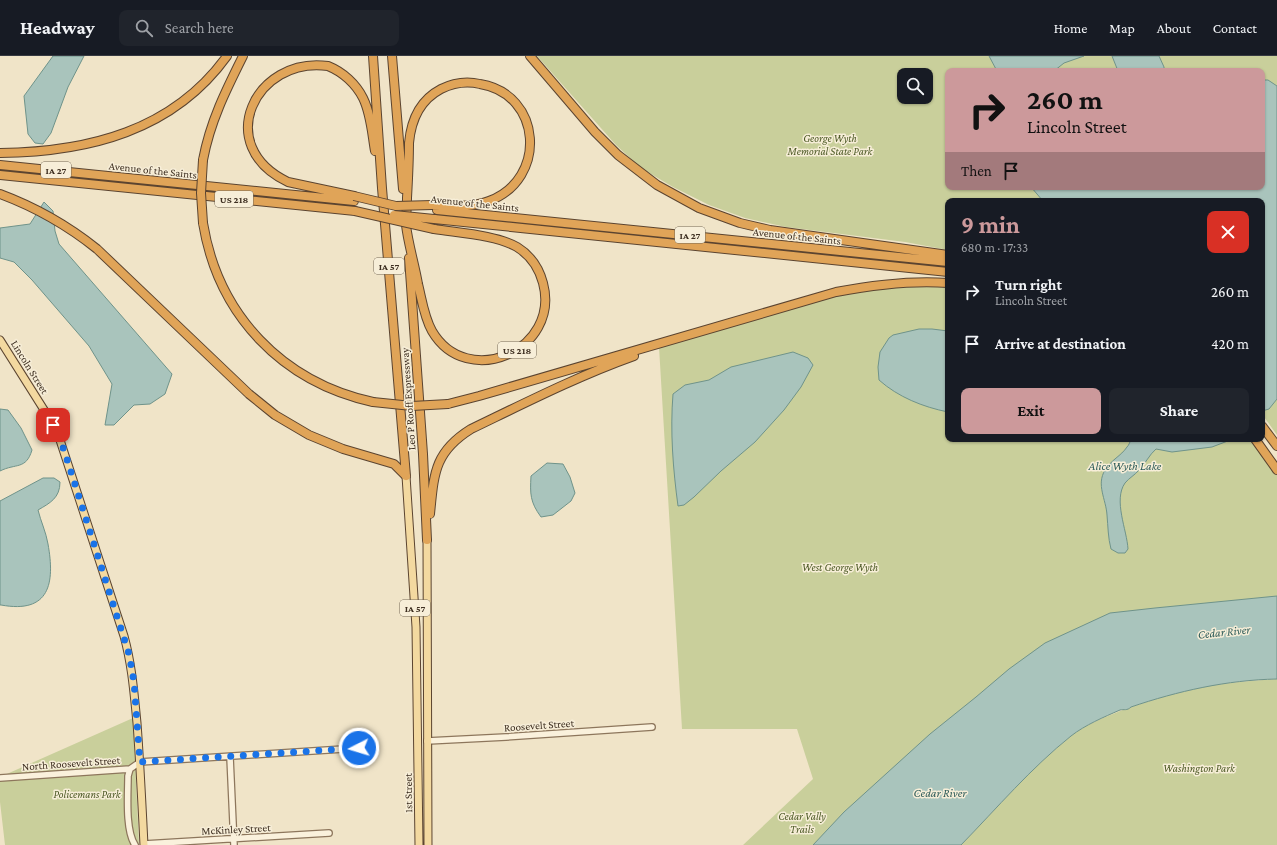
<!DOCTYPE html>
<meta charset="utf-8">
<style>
:root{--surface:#171b24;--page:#20242c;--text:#f1f3f6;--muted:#9ea1a6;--line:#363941;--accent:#cc999b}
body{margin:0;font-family:"Crimson Pro",serif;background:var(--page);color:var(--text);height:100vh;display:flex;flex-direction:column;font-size:15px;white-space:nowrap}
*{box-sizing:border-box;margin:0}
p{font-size:13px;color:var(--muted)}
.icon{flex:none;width:22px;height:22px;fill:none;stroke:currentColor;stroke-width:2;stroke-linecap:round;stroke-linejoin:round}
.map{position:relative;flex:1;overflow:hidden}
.side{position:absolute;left:945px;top:142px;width:320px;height:244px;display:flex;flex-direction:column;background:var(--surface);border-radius:8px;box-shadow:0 1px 3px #0004}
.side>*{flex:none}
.guide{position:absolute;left:945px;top:12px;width:320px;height:122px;border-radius:8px;box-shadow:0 1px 3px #0004;background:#cc999b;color:#111;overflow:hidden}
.fabs{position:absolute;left:897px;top:12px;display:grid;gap:8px}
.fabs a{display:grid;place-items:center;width:36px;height:36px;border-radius:8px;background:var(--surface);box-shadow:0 1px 3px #0004;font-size:20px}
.pin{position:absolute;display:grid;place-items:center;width:34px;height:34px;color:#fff;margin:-17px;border-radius:8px;box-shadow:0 2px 6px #0006}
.me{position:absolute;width:44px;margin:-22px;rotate:265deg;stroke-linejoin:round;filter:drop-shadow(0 0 3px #0008)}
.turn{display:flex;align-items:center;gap:14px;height:84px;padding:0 16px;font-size:18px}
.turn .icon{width:52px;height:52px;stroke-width:2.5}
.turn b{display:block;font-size:28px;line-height:34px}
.then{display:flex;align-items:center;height:38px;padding:0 16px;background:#0003;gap:8px;font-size:15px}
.round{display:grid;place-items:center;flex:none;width:42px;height:42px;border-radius:8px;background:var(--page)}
.overview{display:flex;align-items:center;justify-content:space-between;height:68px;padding:0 16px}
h1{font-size:24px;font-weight:700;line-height:30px;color:var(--accent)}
.cta{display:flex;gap:8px;margin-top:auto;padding:8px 16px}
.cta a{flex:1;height:46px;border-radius:8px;background:var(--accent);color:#111;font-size:16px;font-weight:700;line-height:46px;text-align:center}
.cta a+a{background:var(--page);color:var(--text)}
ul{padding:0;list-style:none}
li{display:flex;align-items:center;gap:12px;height:52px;padding:0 16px}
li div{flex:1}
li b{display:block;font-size:15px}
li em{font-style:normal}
header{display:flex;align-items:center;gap:24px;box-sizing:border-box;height:56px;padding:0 20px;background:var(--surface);border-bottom:1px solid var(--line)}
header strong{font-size:19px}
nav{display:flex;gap:22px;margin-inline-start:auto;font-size:14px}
.search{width:280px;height:36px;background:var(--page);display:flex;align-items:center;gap:10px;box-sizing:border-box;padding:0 14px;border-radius:8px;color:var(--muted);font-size:15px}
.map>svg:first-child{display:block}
.green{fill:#c9cf9b;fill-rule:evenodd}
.water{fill:#a9c4bc;stroke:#6f938a}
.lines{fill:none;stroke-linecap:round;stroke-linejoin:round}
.minor-casing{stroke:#8d765c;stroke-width:8}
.major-casing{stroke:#5b4430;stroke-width:9}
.highway-casing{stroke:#5b4430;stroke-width:10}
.minor{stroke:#faf1dc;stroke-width:5.5}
.major{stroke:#f3d9a0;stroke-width:7}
.highway{stroke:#e0a458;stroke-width:8}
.highway-bridge-casing{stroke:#5b4430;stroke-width:10;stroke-linecap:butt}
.highway-bridge{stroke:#e0a458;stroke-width:8}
.route{stroke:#1a73e8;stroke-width:7;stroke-dasharray:0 12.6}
.labels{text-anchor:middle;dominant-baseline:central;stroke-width:3;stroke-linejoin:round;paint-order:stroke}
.shield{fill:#f7eed8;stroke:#756857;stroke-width:1}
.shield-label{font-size:10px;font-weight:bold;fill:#3d2e20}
.park-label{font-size:11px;font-style:italic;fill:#4d5a26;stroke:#f7eed8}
.street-label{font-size:11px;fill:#3d2e20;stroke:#f7eed8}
.water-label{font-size:12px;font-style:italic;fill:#2f5d5a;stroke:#f7eed8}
</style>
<header>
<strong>Headway</strong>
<div class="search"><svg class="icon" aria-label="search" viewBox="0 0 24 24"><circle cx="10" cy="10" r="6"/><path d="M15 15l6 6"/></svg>Search here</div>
<nav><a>Home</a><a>Map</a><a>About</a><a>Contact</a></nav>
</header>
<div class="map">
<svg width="1277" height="789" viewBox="0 0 1277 789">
<rect width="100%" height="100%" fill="#f0e4c8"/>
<path class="green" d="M537,0H1277V379L1262,358V145H948V194L905,186L786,171L745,162L709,149L673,131L641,112L616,89ZM948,15H1262V131H948ZM904,19H926V41H904Z
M948,227V383H1253L1277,415V555L813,789H743L813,723L797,673H682L659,291L779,252L874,230Z
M1277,623V789H961C997,752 1031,712 1071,680C1085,669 1103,662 1120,655C1124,653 1127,654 1131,651C1153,644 1174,637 1197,632C1223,627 1250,625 1277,623Z
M133,662L139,789H5L0,746V721Z"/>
<path class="water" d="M53,0H84L68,31L51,77L43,88L35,87L28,78L24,40Z
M989,0H1084L1064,7L1054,15H997Z
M1112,0H1159L1164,11V15H1118Z
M1262,24H1268L1277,30V343L1269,353L1262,355V268L1263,262L1262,257V145H1043L1031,131H1262Z
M44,146L53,155L55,175L59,188L172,318L165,338L150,348L134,349L114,369H105L112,328L89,290L32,224L14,206L0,202V172L30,168Z
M919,273H932L948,275V356C923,351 898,341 879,324L878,311L880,296L889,282L893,279Z
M793,296L808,302L813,309L801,331L784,354L755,386L721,415L694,441L684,449L678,450C673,413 670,375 673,338L685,329L709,324L731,311Z
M0,353L8,354L21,372L32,394C26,414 16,407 0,415Z
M1131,383H1233L1212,391L1172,396L1156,393C1149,399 1146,407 1139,414C1135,419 1129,422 1125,427C1113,444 1127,474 1128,493L1125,497H1118L1111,493C1108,482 1108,470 1107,459C1106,443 1096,429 1105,414C1111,404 1121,400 1127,391C1129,389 1130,386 1131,383Z
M547,407L563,408L570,421L575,437L571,445L553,459L541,461C530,446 530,438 531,420Z
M43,422H54L60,426C60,442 50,447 38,454C41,466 46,476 48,488C55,527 50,558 1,549H0V445Z
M1277,540V623C1227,624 1178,635 1131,651C1127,655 1124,653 1120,654C1104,661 1085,669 1071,680C1031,712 997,752 961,789H813L844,756L930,678L976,641L1009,613L1045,587L1110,557L1155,552Z"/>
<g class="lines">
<g class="minor-casing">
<path id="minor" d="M427,685L506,681L652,671
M230,701L234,789
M130,713L128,720C128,738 125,774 135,789
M0,722L130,713L140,706L359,692
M144,788L329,777"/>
</g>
<g class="major-casing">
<path id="major" d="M0,284L46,357L59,381L124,580C132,609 134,637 137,667C140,708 142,748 144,789
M406,420L416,571L419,789
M427,484L428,789"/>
</g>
<g class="highway-casing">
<path id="highway" d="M373,0L382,132L406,420
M392,0L403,133
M530,0L595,76L618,99L657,129L699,152L740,167L770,174L948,199
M0,97C88,96 173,75 227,0
M203,104C210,66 226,34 243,0
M0,109L354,145
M0,119L355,155
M0,138C35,151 67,169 97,193L249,338L275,359L309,379L343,393L394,408L406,420
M354,140L288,126C212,90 255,0 328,10C343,16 356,28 363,42C371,58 372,78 375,95
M432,149C450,149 471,152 489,145C548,123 542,38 480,28C467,25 453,27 441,33C420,44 411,65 409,87C409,106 408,124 407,142C407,151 406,160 406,169C408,187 415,210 418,228C422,244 424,261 432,275C467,335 561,294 543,227C539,212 530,199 517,191C496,179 459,177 434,173
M437,154L948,206
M434,163L948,216
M203,167C218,259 282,326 373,346
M409,202L423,398L427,484
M448,348L479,340L836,236C873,229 911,224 948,227
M1262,370L1277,390
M1255,383L1277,414
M430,458C434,418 434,396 471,373C525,347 578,320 634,300"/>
</g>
<use href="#minor" class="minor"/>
<use href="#major" class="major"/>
<use href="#highway" class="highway"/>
<g class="highway-bridge-casing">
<path id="highway-bridge" d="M203,104L201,137L203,167
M354,140L396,150L432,149
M355,155L434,173
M394,159L434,163
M373,346L412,350L448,348"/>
</g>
<use href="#highway-bridge" class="highway-bridge"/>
</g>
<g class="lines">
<path class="route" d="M53,369L64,394L129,598L134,626L140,706L359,692"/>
</g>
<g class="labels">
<g class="shield">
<rect x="41" y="106" width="30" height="16" rx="3"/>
<rect x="215" y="135" width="38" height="16" rx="3"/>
<rect x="675" y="171" width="30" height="16" rx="3"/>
<rect x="374" y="202" width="30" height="16" rx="3"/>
<rect x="498" y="286" width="38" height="16" rx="3"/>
<rect x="400" y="544" width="30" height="16" rx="3"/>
</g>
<g class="shield-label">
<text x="56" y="114">IA 27</text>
<text x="234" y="143">US 218</text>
<text x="690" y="179">IA 27</text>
<text x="389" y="210">IA 57</text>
<text x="517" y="294">US 218</text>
<text x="415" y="552">IA 57</text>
</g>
<g class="park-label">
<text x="830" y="82">George Wyth<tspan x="830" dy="13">Memorial State Park</tspan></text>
<text x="840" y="511">West George Wyth</text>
<text x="1199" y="712">Washington Park</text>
<text x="87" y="738">Policemans Park</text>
<text x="802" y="760">Cedar Vally<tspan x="802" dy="13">Trails</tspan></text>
</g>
<g class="street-label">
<text transform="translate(153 114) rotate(6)">Avenue of the Saints</text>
<text transform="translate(475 147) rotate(6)">Avenue of the Saints</text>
<text transform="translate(797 180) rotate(6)">Avenue of the Saints</text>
<text transform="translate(30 311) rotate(58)">Lincoln Street</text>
<text transform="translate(408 343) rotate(-94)">Leo P Rooff Expressway</text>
<text transform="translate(539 669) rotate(-4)">Roosevelt Street</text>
<text transform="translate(71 707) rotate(-4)">North Roosevelt Street</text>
<text transform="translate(408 737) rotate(-91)">1st Street</text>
<text transform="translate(236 773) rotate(-3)">McKinley Street</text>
</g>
<g class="water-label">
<text x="1125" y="410">Alice Wyth Lake</text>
<text transform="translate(1224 576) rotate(-6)">Cedar River</text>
<text x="940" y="737">Cedar River</text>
</g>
</g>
</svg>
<div class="fabs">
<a><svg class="icon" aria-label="search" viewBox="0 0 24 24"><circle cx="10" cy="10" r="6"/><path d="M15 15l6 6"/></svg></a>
</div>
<div class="pin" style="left:53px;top:369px;background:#d93025"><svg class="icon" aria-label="arrive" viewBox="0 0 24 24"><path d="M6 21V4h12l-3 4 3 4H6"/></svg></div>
<svg class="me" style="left:359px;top:692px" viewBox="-20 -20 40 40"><circle r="17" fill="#1a73e8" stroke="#fff" stroke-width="3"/><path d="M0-11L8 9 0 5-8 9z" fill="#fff"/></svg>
<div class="guide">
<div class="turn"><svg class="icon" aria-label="right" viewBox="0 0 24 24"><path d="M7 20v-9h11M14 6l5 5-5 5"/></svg><div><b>260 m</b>Lincoln Street</div></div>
<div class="then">Then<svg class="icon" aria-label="arrive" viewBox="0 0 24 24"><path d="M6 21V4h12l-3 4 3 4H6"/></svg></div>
</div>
<section class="side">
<div class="overview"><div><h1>9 min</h1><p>680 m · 17:33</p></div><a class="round" style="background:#d93025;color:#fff"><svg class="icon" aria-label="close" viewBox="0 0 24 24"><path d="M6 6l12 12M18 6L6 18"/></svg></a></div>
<ul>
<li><svg class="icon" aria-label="right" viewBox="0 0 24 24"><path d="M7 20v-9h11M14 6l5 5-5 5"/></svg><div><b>Turn right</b><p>Lincoln Street</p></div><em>260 m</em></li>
<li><svg class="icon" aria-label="arrive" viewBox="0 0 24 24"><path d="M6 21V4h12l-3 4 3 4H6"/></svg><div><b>Arrive at destination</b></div><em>420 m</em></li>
</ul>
<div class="cta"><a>Exit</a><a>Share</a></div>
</section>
</div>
